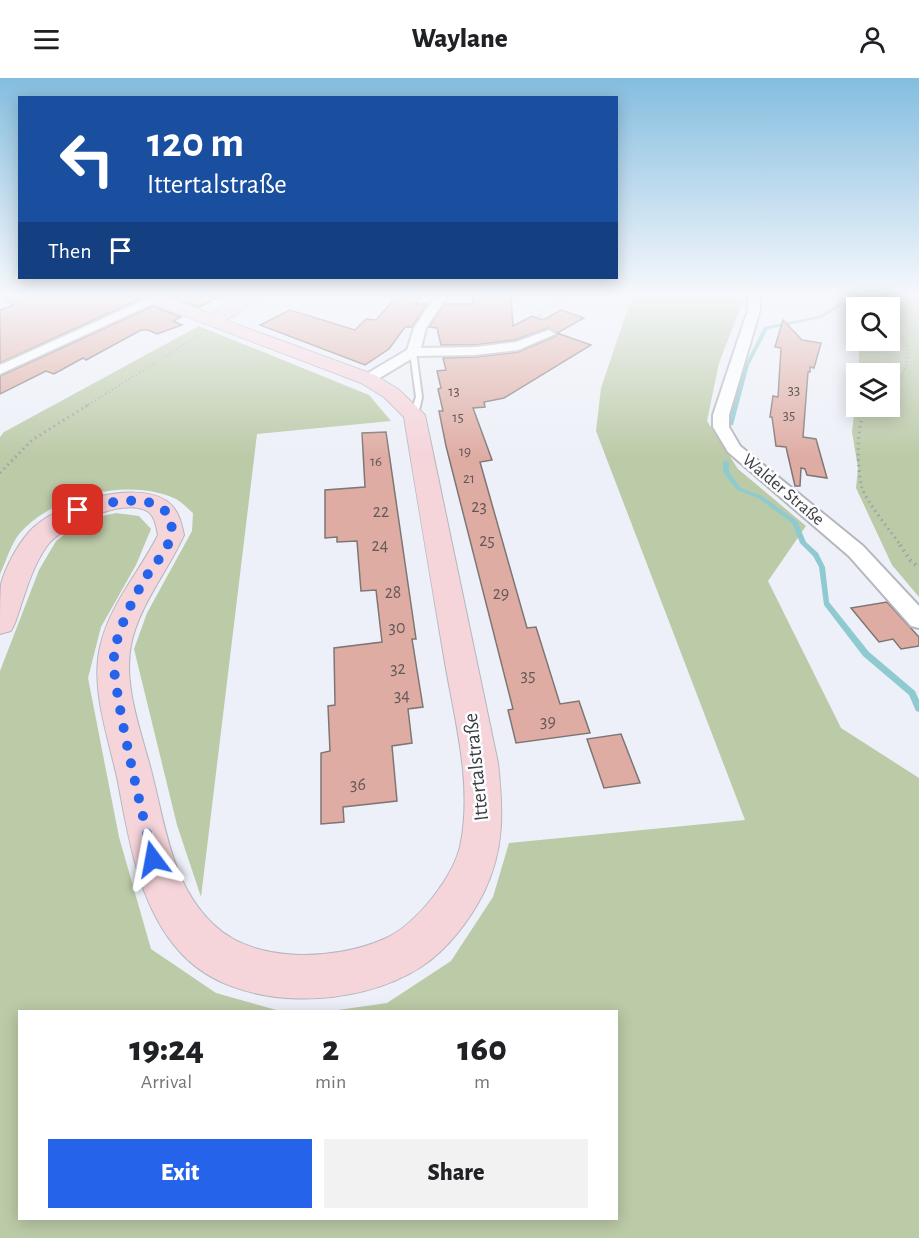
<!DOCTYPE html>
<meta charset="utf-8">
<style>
:root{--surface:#fff;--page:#f2f2f2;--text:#202124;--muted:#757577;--accent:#2563eb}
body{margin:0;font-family:"Alegreya Sans",sans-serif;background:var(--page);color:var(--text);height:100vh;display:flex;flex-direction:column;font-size:22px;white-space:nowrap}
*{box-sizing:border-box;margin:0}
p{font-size:20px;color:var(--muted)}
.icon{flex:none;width:33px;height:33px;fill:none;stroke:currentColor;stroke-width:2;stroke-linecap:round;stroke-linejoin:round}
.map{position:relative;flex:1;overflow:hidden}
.sheet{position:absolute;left:18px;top:932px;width:600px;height:210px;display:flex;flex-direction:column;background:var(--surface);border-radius:0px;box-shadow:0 3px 15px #0003}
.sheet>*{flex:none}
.hud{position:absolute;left:18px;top:18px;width:600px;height:183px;border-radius:0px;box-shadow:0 3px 15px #0003;background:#1a4fa0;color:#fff;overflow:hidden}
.controls{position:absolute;left:846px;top:219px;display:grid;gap:12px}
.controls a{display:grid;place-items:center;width:54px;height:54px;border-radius:0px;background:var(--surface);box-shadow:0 3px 15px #0003;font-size:30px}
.pin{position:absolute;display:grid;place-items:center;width:51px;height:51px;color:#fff;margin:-26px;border-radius:12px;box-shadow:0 3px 9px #0006}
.me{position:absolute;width:66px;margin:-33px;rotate:347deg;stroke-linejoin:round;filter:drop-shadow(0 0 4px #0008)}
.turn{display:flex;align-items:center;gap:21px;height:126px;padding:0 30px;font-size:27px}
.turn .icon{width:78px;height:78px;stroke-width:2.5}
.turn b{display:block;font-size:42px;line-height:51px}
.then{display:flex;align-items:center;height:57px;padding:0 30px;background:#0003;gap:12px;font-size:22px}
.eta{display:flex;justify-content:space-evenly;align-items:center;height:102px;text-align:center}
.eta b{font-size:36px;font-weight:800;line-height:42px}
.primary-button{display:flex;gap:12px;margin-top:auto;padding:12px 30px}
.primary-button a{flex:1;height:69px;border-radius:0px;background:var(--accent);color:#fff;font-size:24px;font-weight:800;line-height:69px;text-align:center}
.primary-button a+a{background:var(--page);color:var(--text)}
header{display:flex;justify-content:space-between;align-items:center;height:78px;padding:0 30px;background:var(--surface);font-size:27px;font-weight:800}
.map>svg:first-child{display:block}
.green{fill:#bbcaa7;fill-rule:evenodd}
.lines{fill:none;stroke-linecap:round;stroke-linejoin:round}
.stream{fill:#8fcad1;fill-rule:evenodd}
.building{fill:#dfaca3;stroke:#7e7674;stroke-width:1.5}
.lane-casing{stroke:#b4b7be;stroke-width:4}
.street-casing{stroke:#b4b7be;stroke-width:4}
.secondary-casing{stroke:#b4b7be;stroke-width:2}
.path-far2{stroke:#9fa1a7;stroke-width:2;stroke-dasharray:1 3;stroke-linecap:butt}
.path-far1{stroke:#9fa1a7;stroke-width:3;stroke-dasharray:1.5 4;stroke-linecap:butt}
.path{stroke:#9fa1a7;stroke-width:4;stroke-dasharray:1.5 4.5;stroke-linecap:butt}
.lane{fill:#fff;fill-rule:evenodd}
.street{fill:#fff;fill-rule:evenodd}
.secondary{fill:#f5d4da;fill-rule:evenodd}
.route{stroke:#2563eb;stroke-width:10;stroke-dasharray:0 18}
.labels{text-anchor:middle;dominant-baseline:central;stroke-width:5;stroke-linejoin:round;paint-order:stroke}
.far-number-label{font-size:15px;fill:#645959}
.far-street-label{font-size:18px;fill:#3b3d40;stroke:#fdfdff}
.number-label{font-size:18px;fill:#645959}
.street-label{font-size:21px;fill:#3b3d40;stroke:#fdfdff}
</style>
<header><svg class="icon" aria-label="menu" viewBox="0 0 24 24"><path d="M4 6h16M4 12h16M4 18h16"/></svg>Waylane<svg class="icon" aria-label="person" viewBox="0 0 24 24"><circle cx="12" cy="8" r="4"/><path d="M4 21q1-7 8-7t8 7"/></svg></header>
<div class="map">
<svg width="919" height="1160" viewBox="0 0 919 1160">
<rect width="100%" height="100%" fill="#edf0f8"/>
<path class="green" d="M632,218H745L719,285L707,343L738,391L806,448L768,503L841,650L919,700V1160H0V593L39,492L56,463L84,442L116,435L139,438L151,451L136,487L101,549L88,600L119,759L151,871L216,915L280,933H20V1140H616V933H331L387,925L451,883L493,819L509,765L745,742L596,353L601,310Z
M843,218H919V519L892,487L856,410L858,390L852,354L856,320V328H890V296L859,295V272L843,226ZM856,230H890V262H856Z
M199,248L369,317L391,343L257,356L201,819L177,747L134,571L147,535L192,453L193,435C188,431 182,424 176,421C130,399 53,417 20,455C11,465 6,484 0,496V359L4,354Z"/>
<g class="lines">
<path class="stream" d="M840,218H844L840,229L821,240L768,251L749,287L733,347L728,348L727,347L745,287L764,249L819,238L837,227Z
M726,382L729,384V394L741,410L762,418L797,443L806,464L818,475L825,489L829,524L869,574L915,613L919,622V634L916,633L909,617L863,578L824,527L819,489L813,478L800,465L792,445L758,420L737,412L723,394V384Z"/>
</g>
<path class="building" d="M2,218H139L140,221L0,285V232L13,227Z
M170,218H220L199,229Z
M397,218H421L415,226H427L412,249H405L389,271L365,287L260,247L290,232L355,252L366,241L376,242Z
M473,218H511L513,248L532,238L543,242L561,232L584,240L557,255L591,267L504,320L484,324L485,329L473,330L492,382L480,384L527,550L536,549L560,626L579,623L590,655L516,665L508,632L513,631L446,368L439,333H443L438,311L441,310L437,293L446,292L443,280L475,279L518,274L556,258L557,255L548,250L515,262L475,267H441L437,250L429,249L444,226H473Z
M153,228L181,239L173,243L182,247L157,256L148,252H141L86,282L83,280L54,296L46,293L0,316V298Z
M783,242L802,262L821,265L814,290L810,289V294H808L803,359L816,361L827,400L807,397L805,391L801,390L800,408H795L786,369L776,368L772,339H770L773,318L778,319L781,270L775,269Z
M386,354L416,561H412L423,629L408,631L412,665L392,668L397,723L343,729L344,744L321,746V675L330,673L328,628L335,627L334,570L382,564L376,512L361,513L357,463L337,464V459L325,460V412L365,409L362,355Z
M887,524L919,559V568L901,571L893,561L879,564L851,530Z
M621,656L640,705L604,710L587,661Z"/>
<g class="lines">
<g class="lane-casing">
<path id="lane" d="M413,272L416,274L422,319L418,337L414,339L410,337L416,319L410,274Z"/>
</g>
<g class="street-casing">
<path id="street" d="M153,218H161L163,221L0,296V287Z
M435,218H447L426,250L421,270L475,269L516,264L549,252L555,256L518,272L475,277L416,278L373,304H363L361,301L363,298L407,272L414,250Z
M748,218H760V232L729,337V349L740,368L863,468L919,528V550L911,548L849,478L728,374L713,349V337L748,232Z"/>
</g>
<g class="secondary-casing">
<path id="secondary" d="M141,218H164L210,236L239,218H258L238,236L225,242L375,297L398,311L425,337L498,685C503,731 505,771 484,814C470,842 448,871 421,889C357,931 235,936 180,874C139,829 129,762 118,704C109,660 89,609 101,565C111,525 140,493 158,457C156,448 155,438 147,433C123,419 61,448 47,468C31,490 24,520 15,545L11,553L0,556C0,541 0,521 1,506C6,488 17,468 29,454C53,426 132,402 165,422C178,430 181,443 184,457C168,493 139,527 131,567C123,607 141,653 151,692C165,745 171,806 213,846C254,886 334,883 384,861C416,847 455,798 461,764C472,705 455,643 445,585C431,503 417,421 404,339L384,319L361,305L143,222Z"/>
</g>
<path class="path-far2" d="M880,218L882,230
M546,241L537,237L570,218
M890,244C912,272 915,284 890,311
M85,329L201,256"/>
<path class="path-far1" d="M868,328C855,343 857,391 862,410C866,423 892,455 901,468
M0,395L32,362L88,327"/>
<path class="path" d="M900,467L910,482L919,490"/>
<use href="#lane" class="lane"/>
<use href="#street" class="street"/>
<use href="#secondary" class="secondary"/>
</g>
<linearGradient id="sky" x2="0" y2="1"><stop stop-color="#84bddf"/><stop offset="0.57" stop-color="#f7f8fc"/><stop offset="1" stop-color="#f7f8fc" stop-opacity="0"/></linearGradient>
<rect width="919" height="380" fill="url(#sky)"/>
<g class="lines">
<path class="route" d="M78,432C100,426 154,412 169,438C172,443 172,450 171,456C169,472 154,486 146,499C134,519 122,543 116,566C111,584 116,606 119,625C128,677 141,729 153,781"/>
</g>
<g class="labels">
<g class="far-number-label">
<text x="794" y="312">33</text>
<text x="454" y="313">13</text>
<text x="789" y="337">35</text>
<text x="458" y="339">15</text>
<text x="465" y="373">19</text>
<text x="376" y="383">16</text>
<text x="469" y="400">21</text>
</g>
<g class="far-street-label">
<text transform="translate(783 412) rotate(40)">Walder Straße</text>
</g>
<g class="number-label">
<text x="479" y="429">23</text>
<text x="381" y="434">22</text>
<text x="487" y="463">25</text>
<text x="380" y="468">24</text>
<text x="393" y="515">28</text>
<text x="501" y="516">29</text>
<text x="397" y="550">30</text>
<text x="398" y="591">32</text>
<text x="528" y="598">35</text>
<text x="402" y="618">34</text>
<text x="548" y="644">39</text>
<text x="358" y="707">36</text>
</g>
<g class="street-label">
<text transform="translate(476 689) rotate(-96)">Ittertalstraße</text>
</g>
</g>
</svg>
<div class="controls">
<a><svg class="icon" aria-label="search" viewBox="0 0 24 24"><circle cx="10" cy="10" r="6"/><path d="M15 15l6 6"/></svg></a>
<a><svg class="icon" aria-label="layers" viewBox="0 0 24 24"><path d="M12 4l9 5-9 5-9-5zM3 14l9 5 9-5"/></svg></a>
</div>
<div class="pin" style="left:78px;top:432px;background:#d93025"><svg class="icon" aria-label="arrive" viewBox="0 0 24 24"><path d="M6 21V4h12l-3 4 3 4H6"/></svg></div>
<svg class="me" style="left:153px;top:781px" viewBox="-20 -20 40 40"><path d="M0-17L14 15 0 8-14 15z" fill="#2563eb" stroke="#fff" stroke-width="4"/></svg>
<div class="hud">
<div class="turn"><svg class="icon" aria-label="left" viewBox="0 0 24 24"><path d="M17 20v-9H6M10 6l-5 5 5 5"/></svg><div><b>120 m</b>Ittertalstraße</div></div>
<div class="then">Then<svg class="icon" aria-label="arrive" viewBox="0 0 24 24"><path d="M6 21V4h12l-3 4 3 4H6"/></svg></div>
</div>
<section class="sheet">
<div class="eta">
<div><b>19:24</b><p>Arrival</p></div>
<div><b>2</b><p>min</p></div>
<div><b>160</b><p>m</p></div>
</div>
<div class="primary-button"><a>Exit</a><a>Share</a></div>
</section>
</div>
